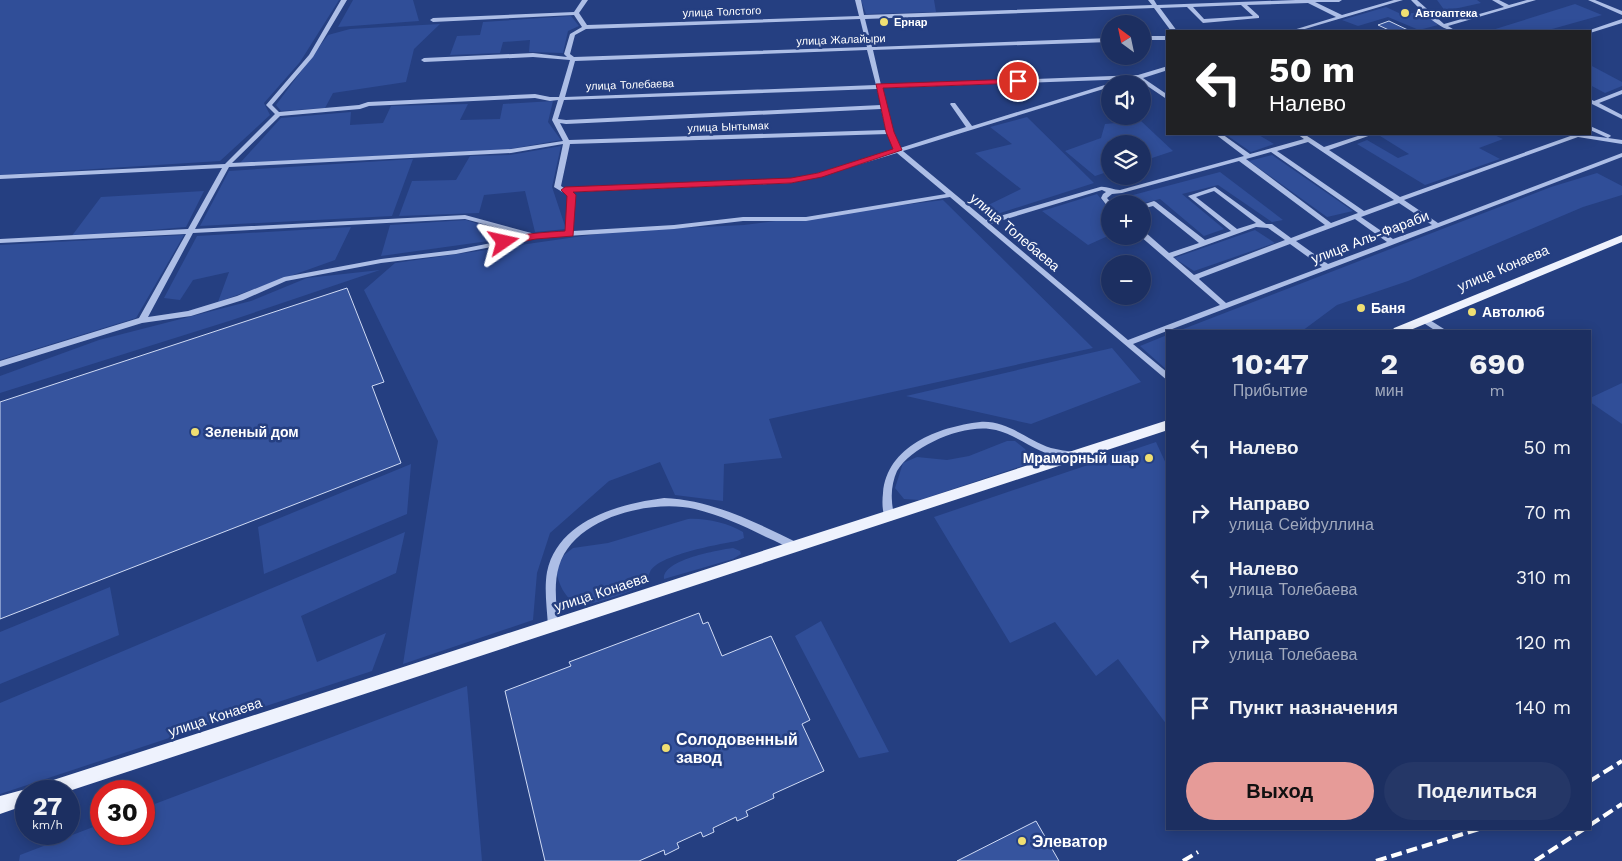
<!DOCTYPE html>
<html lang="ru">
<meta charset="utf-8">
<style>
:root{--surface:#1c2f61;--page:#253767;--text:#f1f3f6;--muted:#a0a9bd;--line:#3a4a76;--accent:#e69b98}
body{margin:0;font-family:"Work Sans",sans-serif;background:var(--page);color:var(--text);height:100vh;display:flex;flex-direction:column;font-size:19px;white-space:nowrap}
*{box-sizing:border-box;margin:0}
p{font-size:16px;color:var(--muted)}
.icon{flex:none;width:28px;height:28px;fill:none;stroke:currentColor;stroke-width:2;stroke-linecap:round;stroke-linejoin:round}
.map{position:relative;flex:1;overflow:hidden}
.sheet{position:absolute;left:1166px;top:330px;width:425px;height:500px;display:flex;flex-direction:column;background:var(--surface);border-radius:0px;box-shadow:0 2px 12px #0003,0 0 0 1px var(--line)}
.sheet>*{flex:none}
.guide{position:absolute;left:1166px;top:30px;width:425px;height:105px;border-radius:0px;box-shadow:0 2px 12px #0003,0 0 0 1px var(--line);background:#202124;color:#fff;overflow:hidden}
.needle{width:32px;rotate:327deg}
.controls{position:absolute;left:1101px;top:15px;display:grid;gap:10px}
.controls a{display:grid;place-items:center;width:50px;height:50px;border-radius:50%;background:var(--surface);box-shadow:0 2px 12px #0003,0 0 0 1px var(--line);font-size:25px}
.speed{position:absolute;left:15px;top:780px;display:flex;gap:10px;font-size:25px;font-weight:700;text-align:center}
.speed>*{display:grid;place-content:center;width:65px;height:65px;border-radius:50%;background:var(--surface);box-shadow:0 2px 12px #0003,0 0 0 1px var(--line);line-height:1}
.speed small{font-size:12px;font-weight:400}
.speed .limit{border:8px solid #d22;background:#fff;color:#111}
.pin{position:absolute;display:grid;place-items:center;width:42px;height:42px;color:#fff;margin:-21px;border:2px solid #fff;border-radius:50%;box-shadow:0 1px 5px #0007}
.me{position:absolute;width:55px;margin:-28px;rotate:79deg;stroke-linejoin:round;filter:drop-shadow(0 0 4px #0008)}
.turn{display:flex;align-items:center;gap:18px;height:105px;padding:0 20px;font-size:22px}
.turn .icon{width:65px;height:65px;stroke-width:2.5}
.turn b{display:block;font-size:35px;line-height:42px}
.eta{display:flex;justify-content:space-evenly;align-items:center;height:85px;text-align:center}
.eta b{font-size:30px;font-weight:700;line-height:35px}
.cta{display:flex;gap:10px;margin-top:auto;padding:10px 20px}
.cta a{flex:1;height:58px;border-radius:30px;background:var(--accent);color:#111;font-size:20px;font-weight:700;line-height:58px;text-align:center}
.cta a+a{background:var(--page);color:var(--text)}
ul{padding:0;list-style:none}
li{display:flex;align-items:center;gap:15px;height:65px;padding:0 20px}
li div{flex:1}
li b{display:block;font-size:19px}
li em{font-style:normal}
.map>svg:first-child{display:block}
.green{fill:#304e98}
.building{fill:#36549e;stroke:#d0dbf5}
.lines{fill:none;stroke-linecap:round;stroke-linejoin:round}
.minor{fill:#adbee6;fill-rule:evenodd}
.major{fill:#eef2fd;fill-rule:evenodd}
.rail{stroke:#fff;stroke-width:4;stroke-dasharray:11 5;stroke-linecap:butt}
.route{fill:#e11d48;stroke:#92132f}
.poi-dot{fill:#f0df72;stroke:#253f81;stroke-width:2}
.labels{text-anchor:middle;dominant-baseline:central;stroke-width:5;stroke-linejoin:round;paint-order:stroke}
.far-street-label{font-size:11px;fill:#fff;stroke:#253f81}
.far-poi-label{font-size:11px;font-weight:bold;fill:#fff;stroke:#253f81;text-anchor:start}
.street-label{font-size:14px;fill:#fff;stroke:#253f81}
.poi-label{font-size:14px;font-weight:bold;fill:#fff;stroke:#253f81;text-anchor:start}
.near-poi-label{font-size:16px;font-weight:bold;fill:#fff;stroke:#253f81;text-anchor:start}
</style>
<div class="map">
<svg width="1622" height="861" viewBox="0 0 1622 861">
<rect width="100%" height="100%" fill="#253f81"/>
<path class="green" d="M0,0H339L300,62L264,103L270,115L220,161L0,175Z
M353,0H413L419,21L338,27Z
M861,0H934L936,12L866,14Z
M1437,0H1477L1481,3L1445,11Z
M1575,4L1602,15L1545,31H1489Z
M1386,7L1401,14L1424,12L1438,25L1419,30L1388,17L1358,26L1342,20Z
M571,16L579,26L568,31L563,53L529,52L530,40L503,42L500,53L450,55L457,36L480,35L483,22Z
M440,24L414,49L406,82L333,93L325,108L281,111L276,105L328,35L350,29Z
M1590,65L1622,82V86L1605,93L1590,85Z
M553,101L548,122L561,140L510,149L240,163L281,118L351,112L350,125L383,123L391,106L468,104L460,120L500,119L503,104Z
M1027,117L1094,183L991,216L978,210L1021,189L975,153L1012,144L990,127Z
M1141,121L1173,151L1143,161L1142,144H1110V171L1095,176L1065,151L1101,138L1105,124Z
M1225,134H1257L1274,144L1251,152Z
M1377,134H1492L1503,139L1479,148L1500,159L1425,185L1357,144L1367,140L1398,158L1409,154Z
M561,146L552,187L566,229L535,232L525,191L484,195L479,213L399,216L412,181L456,180L470,156L510,155Z
M1272,155L1353,211L1327,217L1249,161Z
M413,159L392,216L200,226L229,171Z
M1220,172L1283,220L1272,222L1218,185L1182,194L1224,229L1204,236L1160,199L1140,204H1117L1114,200Z
M1597,173L1622,186V195L1583,207L1408,281L1337,305L1302,331H1178L1551,187Z
M204,191L186,227L71,237L101,197Z
M1097,194L1110,210V235L1088,245L1042,211Z
M943,200L1093,348L769,419L782,458L724,464L723,501L675,495L660,462L609,481L550,533L537,573L533,620L403,664L438,441L364,290L395,263L618,231L744,225Z
M466,220L518,237L381,256L390,225Z
M351,227L335,260L218,302L229,272L193,280L180,300L164,298L197,236Z
M1255,230L1275,243L1194,271L1174,258Z
M184,235L136,318L0,360V245Z
M380,270L229,321L0,393V376L99,340L251,301L307,278Z
M1167,335V370L1140,346Z
M1112,348L1141,382L1031,424L906,396Z
M1622,383V424L1590,402V398Z
M1007,441H1015L1025,449L1028,455L1025,465L920,500L904,499L895,488L903,463L917,457L947,460L969,456Z
M1156,442L1168,468L1167,725L1118,659L1096,676L1055,622L1010,643L934,517Z
M411,464L407,514L264,574L258,527Z
M688,519C706,518 727,523 743,532L744,538L737,541C720,544 657,555 650,572C648,575 648,580 648,584C625,593 602,603 577,606C564,595 559,586 556,570L564,555L573,548L608,543Z
M405,532L396,573L301,616L317,662L386,633L372,671L0,794V703Z
M733,548L740,551L741,554L733,559L664,579C662,560 718,550 733,548Z
M110,587L119,635L0,684V632Z
M821,621L889,752L859,758L795,636Z
M467,686L482,861H19L20,855L101,824V834H144V808Z"/>
<path class="building" d="M1389,21L1410,31H1391L1378,25Z
M347,288L384,382L372,386L401,463L0,619V402Z
M699,613L703,624L708,622L722,656L771,636L810,720L802,724L824,771L773,794L774,798L746,811L748,816L737,821L736,817L713,828L714,832L703,837L701,832L677,843L679,848L665,855L664,850L639,861H545L505,691L571,666L569,662Z
M1036,821L1059,861H957Z"/>
<g class="lines">
<path class="minor" d="M341,0H347L313,57L272,105L279,112L359,105L368,102L535,94L550,97H559L570,60L533,57L424,62L421,60L424,58L533,53L567,57L564,54L570,34L582,27L574,15L433,22L430,20L433,18L574,12L582,0H588L579,13L587,25L859,16L855,0H861L864,15L1152,5L1148,0H1154L1157,5L1296,0H1342L1339,2H1315L1342,15L1394,0H1403L1298,31H1290L1336,17L1308,3L1247,5L1259,16V18L1203,23L1187,7L1160,8L1177,31H1171L1154,8L865,19L872,47L1110,38V42L873,50L881,85L1138,75L1168,66V70L1143,78L1168,95V100L1137,79H1133L882,88L893,132L900,148L966,127L950,104L951,103H955L972,126L1108,84H1112H1110V87L903,151L986,220L1100,187C1106,186 1113,190 1120,190L1244,156L1215,134H1222L1250,154L1304,139L1297,134H1304L1324,147L1364,134H1372L1371,135L1329,150L1400,197L1576,134L1608,138L1590,130V126L1610,135L1611,136L1608,138L1622,140V144L1578,137L1404,200L1438,223L1622,153V157L1133,344L1168,373V381L950,197L806,221H743L674,229L536,238L456,254L381,263L286,281L243,300L191,316L142,323L0,367V361L139,318L186,234L0,243V239L188,229L222,168L0,179V175L225,164L275,114L266,105L309,55ZM1241,5L1253,16L1204,19L1193,7ZM860,19L867,47L574,57L570,54L575,35L586,29ZM867,50L876,85L565,97L575,61ZM877,89L881,105L566,120L558,119L564,100ZM535,98L550,101L558,100L552,120L563,141L511,149L232,163L280,116L360,109L369,106ZM881,109L886,130L569,140L560,123L566,124ZM888,134L895,150L818,173L791,179L564,188L561,186L570,144ZM1308,142L1394,200L1364,211L1277,151ZM563,144L554,187L569,196L566,232L535,234L465,215L195,229L229,167L511,153ZM1271,152L1358,213L1331,223L1246,159ZM897,153L946,194L806,217H743L674,225L573,231L575,195L571,192L791,183L821,176ZM1239,161L1325,225L1291,238L1272,224H1266L1215,187L1188,196L1231,231L1205,240L1156,202L1154,201L1142,205V209L1153,206L1199,243L1169,253L1145,232H1142V236H1140L1220,305L1128,340L990,224L1102,190L1106,192L1103,194L1101,198L1108,207L1110,208V204H1112L1107,198L1112,194L1122,193ZM1214,191L1256,223L1237,229L1196,197ZM1399,203L1432,225L1393,239L1361,217ZM465,219L527,236L456,250L381,259L284,277L237,296L188,311L148,317L193,233ZM1355,219L1387,242L1328,264L1296,241ZM1256,227L1268,228L1285,240L1194,275L1173,257ZM1290,244L1322,267L1226,303L1199,279L1200,278Z
M1411,0H1417L1444,24L1504,7L1492,0H1499L1509,5L1527,0H1536L1448,26L1456,31C1440,31 1422,11 1411,0Z
M1588,0H1595L1622,11V15Z
M1622,19V23L1590,33V31H1587Z
M1142,36H1168V40H1142Z
M1622,90V94L1599,103L1622,115V119L1590,103V99L1594,101Z
M1425,317L1444,329L1445,331H1436L1422,322L1421,320Z
M980,422C1007,420 1027,440 1051,448C1059,450 1067,451 1075,452L1078,453L1079,455L1078,457L1075,458C1063,457 1052,456 1041,451C1026,444 1012,434 996,430C967,422 912,445 897,471C893,480 891,491 892,501C892,507 895,514 892,520L889,521L886,520C882,512 882,502 883,493C887,446 938,427 980,422Z
M664,498C713,500 757,523 800,544L802,547L800,550L797,551C786,547 776,541 766,537C744,526 720,515 695,509C651,499 574,517 559,566C553,585 557,607 558,626L557,629L553,631L549,629L548,626C547,608 544,589 547,572C558,520 619,504 664,498Z"/>
<path class="major" d="M1622,235V242L1408,331H1392L1394,328Z
M1168,420V430L69,791H36L38,785L44,783Z
M26,789L32,791H26V805L0,814V796Z"/>
<path class="rail" d="M1590,781L1622,761
M1590,825L1622,804
M1183,861L1198,852
M1376,861L1479,829
M1535,861L1584,829"/>
</g>
<path class="route" d="M1018,79L1022,81L1021,83L883,88L894,132L902,150L822,177L791,183L573,192L576,195L573,236L536,239L504,245L499,242C509,234 550,232 565,231L567,196L561,190L565,187L791,178L818,173L893,149L886,132L876,84Z"/>
<g class="poi-dot">
<circle cx="1405" cy="13" r="5"/>
<circle cx="884" cy="22" r="5"/>
<circle cx="1361" cy="308" r="5"/>
<circle cx="1472" cy="312" r="5"/>
<circle cx="195" cy="432" r="5"/>
<circle cx="1149" cy="458" r="5"/>
<circle cx="666" cy="748" r="5"/>
<circle cx="1022" cy="841" r="5"/>
</g>
<g class="labels">
<g class="far-street-label">
<text transform="translate(722 12) rotate(-2)">улица Толстого</text>
<text transform="translate(841 40) rotate(-2)">улица Жалайыри</text>
<text transform="translate(630 85) rotate(-2)">улица Толебаева</text>
<text transform="translate(728 127) rotate(-2)">улица Ынтымак</text>
</g>
<g class="far-poi-label">
<text x="1415" y="13">Автоаптека</text>
<text x="894" y="22">Ернар</text>
</g>
<g class="street-label">
<text transform="translate(1015 232) rotate(40)">улица Толебаева</text>
<text transform="translate(1370 237) rotate(-21)">улица Аль-Фараби</text>
<text transform="translate(1503 268) rotate(-23)">улица Конаева</text>
<text transform="translate(601 592) rotate(-18)">улица Конаева</text>
<text transform="translate(215 717) rotate(-18)">улица Конаева</text>
</g>
<g class="poi-label">
<text x="1371" y="308">Баня</text>
<text x="1482" y="312">Автолюб</text>
<text x="205" y="432">Зеленый дом</text>
<text x="1139" y="458" text-anchor="end">Мраморный шар</text>
</g>
<g class="near-poi-label">
<text x="676" y="739">Солодовенный<tspan x="676" dy="18">завод</tspan></text>
<text x="1032" y="841">Элеватор</text>
</g>
</g>
</svg>
<div class="controls">
<a><svg class="needle" viewBox="-14 -14 28 28"><path d="M0-13l5 13h-10z" fill="#e53935"/><path d="M0 13l5-13h-10z" fill="#a0a9bd"/></svg></a>
<a><svg class="icon" aria-label="sound" viewBox="0 0 24 24"><path d="M4 9h4l5-4v14l-5-4H4zM17 9q2 3 0 6"/></svg></a>
<a><svg class="icon" aria-label="layers" viewBox="0 0 24 24"><path d="M12 4l9 5-9 5-9-5zM3 14l9 5 9-5"/></svg></a>
<a>+</a>
<a>−</a>
</div>
<div class="speed"><div>27<small>km/h</small></div><div class="limit">30</div></div>
<div class="pin" style="left:1018px;top:81px;background:#d93025"><svg class="icon" aria-label="arrive" viewBox="0 0 24 24"><path d="M6 21V4h12l-3 4 3 4H6"/></svg></div>
<svg class="me" style="left:504px;top:242px" viewBox="-20 -20 40 40"><path d="M0-17L14 15 0 8-14 15z" fill="#e11d48" stroke="#fff" stroke-width="4"/></svg>
<div class="guide">
<div class="turn"><svg class="icon" aria-label="left" viewBox="0 0 24 24"><path d="M17 20v-9H6M10 6l-5 5 5 5"/></svg><div><b>50 m</b>Налево</div></div>
</div>
<section class="sheet">
<div class="eta">
<div><b>10:47</b><p>Прибытие</p></div>
<div><b>2</b><p>мин</p></div>
<div><b>690</b><p>m</p></div>
</div>
<ul>
<li><svg class="icon" aria-label="left" viewBox="0 0 24 24"><path d="M17 20v-9H6M10 6l-5 5 5 5"/></svg><div><b>Налево</b></div><em>50 m</em></li>
<li><svg class="icon" aria-label="right" viewBox="0 0 24 24"><path d="M7 20v-9h11M14 6l5 5-5 5"/></svg><div><b>Направо</b><p>улица Сейфуллина</p></div><em>70 m</em></li>
<li><svg class="icon" aria-label="left" viewBox="0 0 24 24"><path d="M17 20v-9H6M10 6l-5 5 5 5"/></svg><div><b>Налево</b><p>улица Толебаева</p></div><em>310 m</em></li>
<li><svg class="icon" aria-label="right" viewBox="0 0 24 24"><path d="M7 20v-9h11M14 6l5 5-5 5"/></svg><div><b>Направо</b><p>улица Толебаева</p></div><em>120 m</em></li>
<li><svg class="icon" aria-label="arrive" viewBox="0 0 24 24"><path d="M6 21V4h12l-3 4 3 4H6"/></svg><div><b>Пункт назначения</b></div><em>140 m</em></li>
</ul>
<div class="cta"><a>Выход</a><a>Поделиться</a></div>
</section>
</div>
